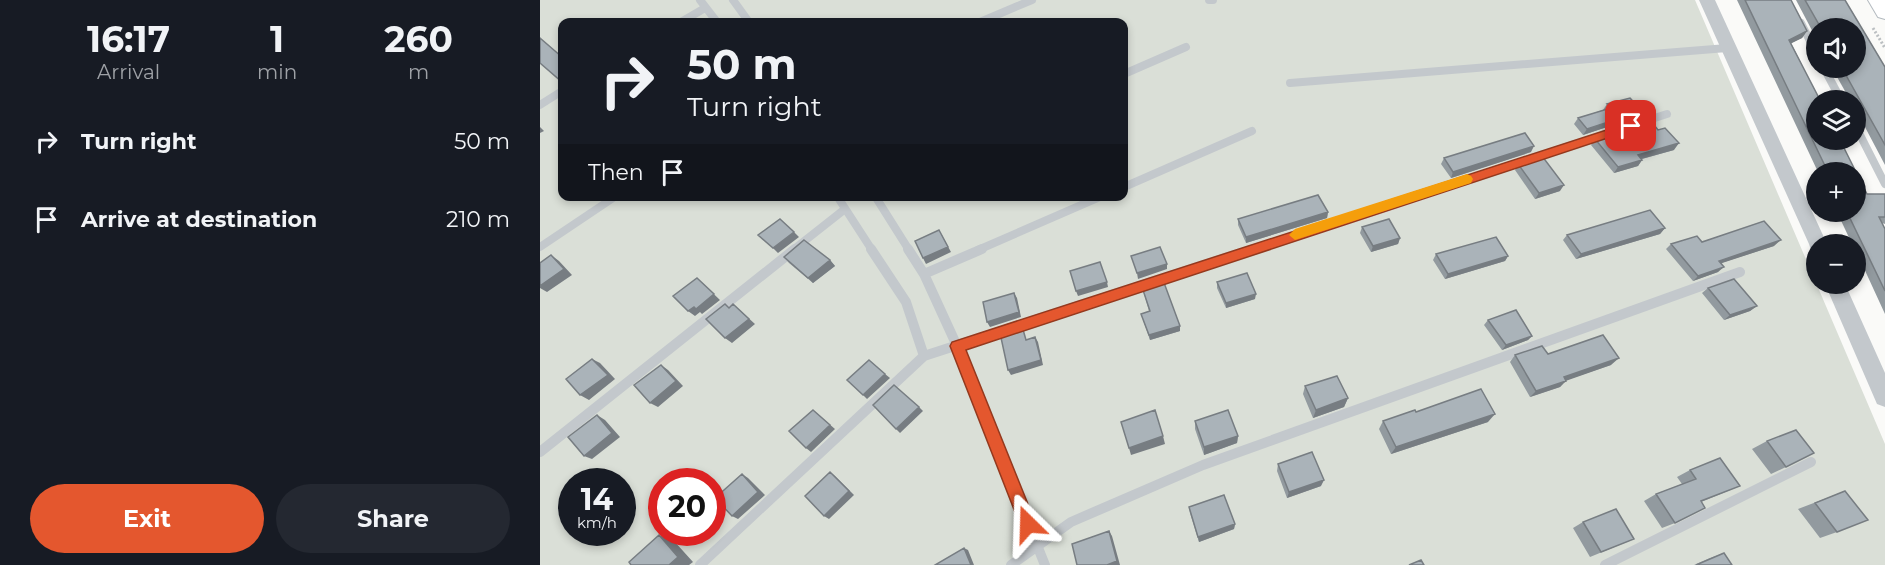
<!DOCTYPE html>
<meta charset="utf-8">
<style>
:root{--surface:#171b24;--page:#242831;--text:#f1f3f6;--muted:#9ea1a6;--accent:#e4572e}
body{margin:0;font-family:Montserrat,sans-serif;background:var(--page);color:var(--text);height:100vh;display:flex;flex-direction:column;font-size:22px;white-space:nowrap}
*{box-sizing:border-box;margin:0}
p{font-size:20px;color:var(--muted)}
.icon{flex:none;width:33px;height:33px;fill:none;stroke:currentColor;stroke-width:2;stroke-linecap:round;stroke-linejoin:round}
.map{position:relative;flex:1;overflow:hidden}
.details{display:flex;flex-direction:column;background:var(--surface);width:540px}
.details>*{flex:none}
.banner{position:absolute;left:18px;top:18px;width:570px;height:183px;border-radius:12px;box-shadow:0 3px 9px #0003;background:#171b24;color:var(--text);overflow:hidden}
.fabs{position:absolute;left:1266px;top:18px;display:grid;gap:12px}
.fabs a{display:grid;place-items:center;width:60px;height:60px;border-radius:50%;background:var(--surface);box-shadow:0 3px 9px #0003;font-size:30px}
.speed{position:absolute;left:18px;top:468px;display:flex;gap:12px;font-size:30px;font-weight:700;text-align:center}
.speed>*{display:grid;place-content:center;width:78px;height:78px;border-radius:50%;background:var(--surface);box-shadow:0 3px 9px #0003;line-height:1}
.speed small{font-size:15px;font-weight:400}
.speed .limit{border:9px solid #d22;background:#fff;color:#111}
.pin{position:absolute;display:grid;place-items:center;width:51px;height:51px;color:#fff;margin:-26px;border-radius:12px;box-shadow:0 3px 9px #0006}
.me{position:absolute;width:66px;margin:-33px;rotate:338deg;stroke-linejoin:round;filter:drop-shadow(0 0 4px #0008)}
.turn{display:flex;align-items:center;gap:21px;height:126px;padding:0 30px;font-size:27px}
.turn .icon{width:78px;height:78px;stroke-width:2.5}
.turn b{display:block;font-size:42px;line-height:51px}
.then{display:flex;align-items:center;height:57px;padding:0 30px;background:#0003;gap:12px;font-size:22px}
.eta{display:flex;justify-content:space-evenly;align-items:center;height:102px;text-align:center}
.eta b{font-size:36px;font-weight:700;line-height:42px}
.action{display:flex;gap:12px;margin-top:auto;padding:12px 30px}
.action a{flex:1;height:69px;border-radius:36px;background:var(--accent);color:#fff;font-size:24px;font-weight:700;line-height:69px;text-align:center}
.action a+a{background:var(--page);color:var(--text)}
ul{padding:0;list-style:none}
li{display:flex;align-items:center;gap:18px;height:78px;padding:0 30px}
li div{flex:1}
li b{display:block;font-size:22px}
li em{font-style:normal}
main{display:flex;flex:1;min-height:0}
.map>svg:first-child{display:block}
.green{fill:#dadfd7;fill-rule:evenodd}
.lines{fill:none;stroke-linecap:round;stroke-linejoin:round}
.secondary-casing{stroke:#b3babf;stroke-width:2}
.path{stroke:#bbbfc2;stroke-width:3;stroke-dasharray:2 2;stroke-linecap:butt}
.lane-far1{stroke:#c3c8cc;stroke-width:8}
.lane{stroke:#c3c8cc;stroke-width:10}
.street{fill:#c3c8cc;fill-rule:evenodd}
.secondary{fill:#fff;fill-rule:evenodd}
.wall{fill:#929a9f}
.shaded-wall{fill:#777d82}
.building{fill:#aab3b9;stroke:#777d82;stroke-width:1.5}
.route{fill:#e4572e;stroke:#94391e;stroke-width:1.5}
.slow{fill:#f59e0b}
</style>
<main>
<section class="details">
<div class="eta">
<div><b>16:17</b><p>Arrival</p></div>
<div><b>1</b><p>min</p></div>
<div><b>260</b><p>m</p></div>
</div>
<ul>
<li><svg class="icon" aria-label="right" viewBox="0 0 24 24"><path d="M7 20v-9h11M14 6l5 5-5 5"/></svg><div><b>Turn right</b></div><em>50 m</em></li>
<li><svg class="icon" aria-label="arrive" viewBox="0 0 24 24"><path d="M6 21V4h12l-3 4 3 4H6"/></svg><div><b>Arrive at destination</b></div><em>210 m</em></li>
</ul>
<div class="action"><a>Exit</a><a>Share</a></div>
</section>
<div class="map">
<svg width="1345" height="565" viewBox="0 0 1345 565">
<rect width="100%" height="100%" fill="#fafaf8"/>
<path class="green" d="M0,0H1155L1345,444V565H0ZM22,22H584V196H22ZM32,482H82V532H32ZM122,482H172V532H122Z"/>
<g class="lines">
<g class="secondary-casing">
<path id="secondary" d="M1328,0H1345V19L1338,17Z"/>
</g>
<path class="path" d="M1333,28L1345,48"/>
<path class="lane-far1" d="M160,0L177,22
M193,0L209,22
M669,0H673
M141,22L165,8
M440,22L492,0
M1261,23L1276,53
M1284,68L1301,100
M584,74L646,47
M750,83L1187,48
M0,105L22,91
M1316,127L1345,184
M584,187L712,131
M297,196L332,250
M335,196L369,250
M0,247L76,196
M253,250L305,209
M438,250L562,196
M709,250L1127,114"/>
<path class="lane" d="M331,249L366,302L384,356
M368,249L384,274L417,346L505,565
M384,274L442,249
M0,452L255,249
M160,565L384,356L713,249
M471,565L531,522L663,465L1200,272
M1065,565L1271,462"/>
<path class="street" d="M1159,0H1175L1287,244H1276V251L1271,250L1269,244Z
M1285,284H1305L1345,373V407L1337,404Z"/>
<use href="#secondary" class="secondary"/>
</g>
<path class="wall" d="M1197,0H1251L1267,31L1262,38L1251,43L1327,194H1345V224L1342,223L1345,229V314L1316,251V244H1312L1297,212H1316V172H1278Z
M1256,0H1305L1345,67V165L1316,110V100H1310L1292,68H1316V28H1276V38Z
M1067,104L1097,117L1043,135L1034,124L1038,118L1063,110Z
M1055,139L1134,150L1102,159V160L1098,166L1074,173L1051,145Z
M991,152L911,178L901,164L904,158Z
M978,164L1020,191L995,199L975,170Z
M788,212L787,218L706,243L698,225V219Z
M822,227L860,238L858,244L831,252L820,233Z
M1125,228L1120,234L1036,259L1023,240L1027,235Z
M1162,242L1234,246L1181,263L1178,272L1153,281L1126,249L1131,244Z
M896,254L968,256L965,261L905,279L893,260Z
M244,257L290,260L295,266L273,283L249,263Z
M677,282L715,299L686,308L677,288Z
M602,287L640,331L610,340L601,314L609,311Z
M1168,288L1217,306L1210,311L1184,320L1162,293Z
M948,320L992,336L988,340L962,350L944,325Z
M975,355L1071,365L1026,380L1020,387L990,397L970,362Z
M765,386L808,398L804,407L773,418L763,394Z
M876,412L948,422L851,454L839,429L843,421Z
M655,421L698,436L697,443L664,455L655,429Z
M1227,441L1246,467L1231,474L1212,449Z
M738,464L781,486L747,498L737,471Z
M1150,470L1200,486L1161,502L1135,523L1122,528L1104,501L1116,494L1142,484L1137,477Z
M1305,491L1297,532L1280,538L1258,509Z
M649,507L695,524L694,529L659,542L650,513Z
M1043,522L1094,539L1050,557L1033,528Z
M1184,553L1192,565H1154L1170,558Z"/>
<path class="shaded-wall" d="M1267,31L1262,38L1244,47L1249,40Z
M1102,111L1097,117L1043,135L1047,129Z
M0,127L4,131L0,133Z
M1139,143L1134,150L1094,161L1098,155Z
M994,146L991,152L911,178L913,172Z
M1102,160L1098,166L1074,173L1078,167Z
M1024,185L1020,191L995,199L999,193Z
M788,212L787,218L706,243V237Z
M1125,228L1120,234L1036,259L1041,254Z
M399,230L411,252L386,264L383,258Z
M254,232L259,237L238,253L233,248Z
M860,238L858,244L831,252L833,246Z
M1241,240L1234,246L1173,266L1179,261Z
M11,255L19,261L32,275L7,292L0,288V286Z
M968,256L965,261L905,279L908,274Z
M290,260L295,266L273,283L268,278Z
M627,264V269L598,279L597,273Z
M1184,267L1178,272L1153,281L1158,276Z
M157,278L180,300L162,314L160,312L155,316L148,311Z
M567,282L568,287L538,296L536,291Z
M474,293L477,298L481,317L450,327L447,322Z
M716,294L715,299L686,308V303Z
M193,304L215,324L192,343L185,338Z
M1217,306L1210,311L1184,320L1190,315Z
M640,326V331L610,340L609,335Z
M992,336L988,340L962,350L966,345Z
M495,337L498,342L503,365L471,375L468,370Z
M1079,358L1071,365L1017,384L1024,377Z
M52,359L60,363L75,379L49,400L40,395Z
M121,365L128,370L143,386L118,407L110,403Z
M345,374L350,378L327,399L323,395Z
M1026,381L1020,387L990,397L996,391Z
M808,398L804,407L773,418L776,410Z
M379,407L383,411L360,433L356,429Z
M273,410L295,429L271,452L266,448Z
M955,414L948,422L851,454L856,447Z
M57,415L65,420L80,437L52,459L44,456Z
M623,436L625,444L591,455L589,448Z
M698,436L697,443L664,455V447Z
M290,472L295,476L314,495L289,519L284,516Z
M202,474L208,478L225,495L198,519L192,516Z
M784,480L781,486L747,498L749,492Z
M695,524L694,529L659,542L658,537Z
M569,531L572,536L580,565H567Z
M119,535L134,541L153,562L149,565H129Z
M424,548L428,550L434,565H431Z"/>
<path class="building" d="M1205,0H1251L1267,31L1249,40L1280,100H1276V140H1300L1327,194H1345V217H1339L1345,229V291L1307,212H1316V172H1288Z
M1265,0H1305L1345,67V145L1302,68H1316V28H1281Z
M0,38L22,57V82L0,63Z
M1090,98L1102,111L1047,129L1038,118L1071,108L1067,104Z
M1111,121L1118,130L1125,128L1139,143L1098,155L1102,160L1078,167L1055,139Z
M985,133L994,146L913,172L904,158Z
M1002,156L1024,185L999,193L978,164Z
M778,195L788,212L706,237L698,219Z
M1110,210L1125,228L1041,254L1027,235Z
M240,219L254,232L233,248L218,235Z
M849,219L860,238L833,246L822,227Z
M1224,221L1241,240L1179,261L1184,267L1158,276L1131,244L1157,236L1162,242Z
M399,230L408,247L383,258L375,241Z
M956,237L968,256L908,274L896,254Z
M264,240L290,260L268,278L244,257Z
M620,247L627,264L597,273L591,256Z
M11,255L24,269L0,286V263Z
M560,262L567,282L536,291L530,271Z
M707,273L716,294L686,303L677,282Z
M157,278L174,294L156,309L154,307L148,311L133,296Z
M1194,279L1217,306L1190,315L1168,288Z
M623,280L640,326L609,335L601,314L610,311L602,287Z
M474,293L479,312L447,322L443,302Z
M185,304L189,308L193,304L209,319L185,338L166,319Z
M976,310L992,336L966,345L948,320Z
M482,326L486,340L495,337L501,360L468,370L460,333Z
M1063,335L1079,358L1024,377L1026,381L996,391L975,355L1002,346L1008,354Z
M52,359L68,375L40,395L26,379Z
M329,360L345,374L323,395L307,380Z
M121,365L136,381L110,403L94,385Z
M797,376L808,398L776,410L765,386Z
M354,385L379,407L356,429L333,405Z
M941,389L955,414L856,447L843,421L875,410L876,412Z
M273,410L290,425L266,448L249,431Z
M615,410L623,436L589,448L581,422Z
M688,410L698,436L664,447L655,421Z
M57,415L72,433L44,456L28,437Z
M1256,430L1274,453L1246,467L1227,441Z
M772,452L784,480L749,492L738,464Z
M1180,458L1200,486L1161,501L1165,508L1135,523L1116,494L1156,479L1150,470Z
M290,472L309,491L284,516L265,496Z
M202,474L218,492L192,516L175,498Z
M1305,491L1328,520L1297,532L1275,503Z
M684,495L695,524L658,537L649,507Z
M1076,509L1094,539L1061,552L1043,522Z
M569,531L577,561L567,565H537L532,544Z
M119,535L138,557L129,565H91L89,562Z
M424,548L431,565H395Z
M1184,553L1192,565H1156Z
M881,560L884,565H869Z"/>
<path class="route" d="M1091,122L1095,123V129L426,350L496,524L494,530L488,533L482,530L410,346L412,342Z"/>
<path class="slow" d="M927,174L931,176L933,179L931,183L755,240L749,235L755,229Z"/>
</svg>
<div class="fabs">
<a><svg class="icon" aria-label="sound" viewBox="0 0 24 24"><path d="M4 9h4l5-4v14l-5-4H4zM17 9q2 3 0 6"/></svg></a>
<a><svg class="icon" aria-label="layers" viewBox="0 0 24 24"><path d="M12 4l9 5-9 5-9-5zM3 14l9 5 9-5"/></svg></a>
<a>+</a>
<a>−</a>
</div>
<div class="speed"><div>14<small>km/h</small></div><div class="limit">20</div></div>
<div class="pin" style="left:1091px;top:126px;background:#d93025"><svg class="icon" aria-label="arrive" viewBox="0 0 24 24"><path d="M6 21V4h12l-3 4 3 4H6"/></svg></div>
<svg class="me" style="left:488px;top:524px" viewBox="-20 -20 40 40"><path d="M0-17L14 15 0 8-14 15z" fill="#e4572e" stroke="#fff" stroke-width="4"/></svg>
<div class="banner">
<div class="turn"><svg class="icon" aria-label="right" viewBox="0 0 24 24"><path d="M7 20v-9h11M14 6l5 5-5 5"/></svg><div><b>50 m</b>Turn right</div></div>
<div class="then">Then<svg class="icon" aria-label="arrive" viewBox="0 0 24 24"><path d="M6 21V4h12l-3 4 3 4H6"/></svg></div>
</div>
</div>
</main>
